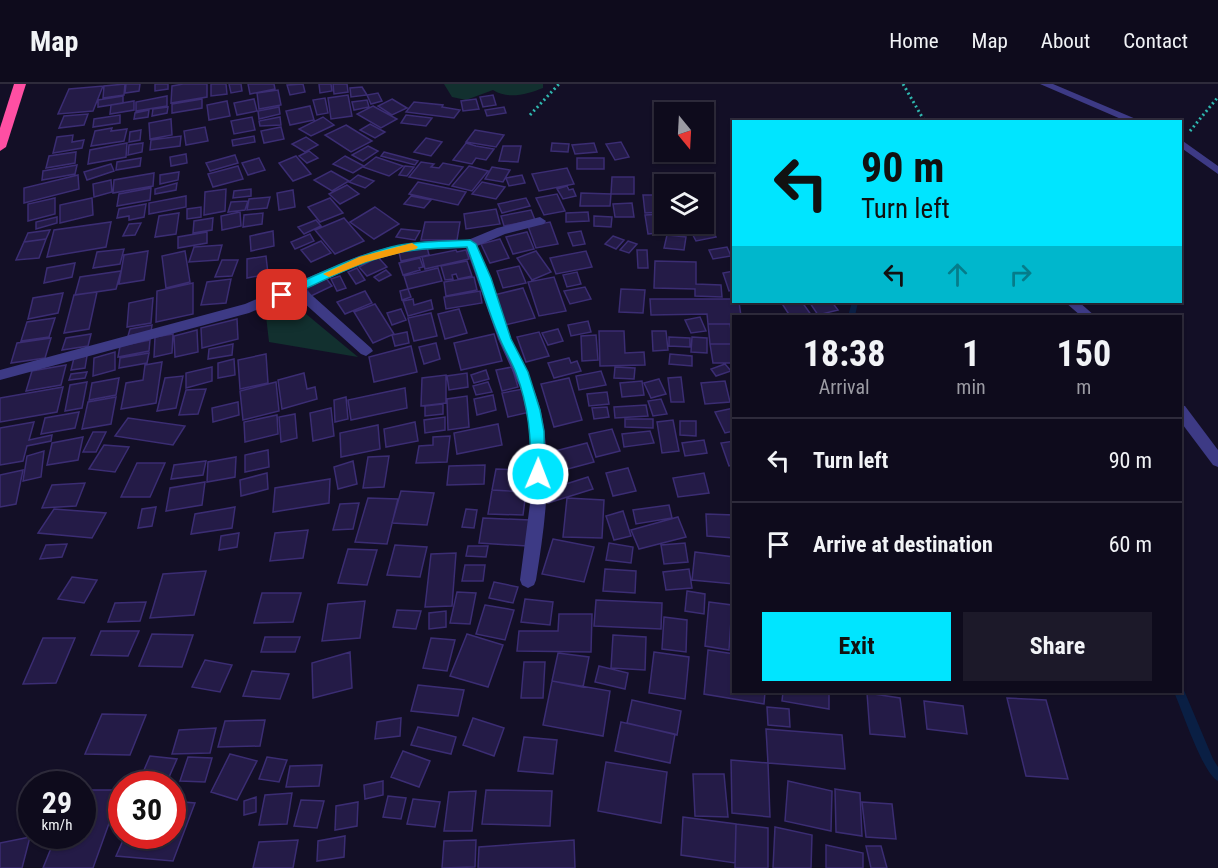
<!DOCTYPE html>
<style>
:root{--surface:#0e0b1c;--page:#1c1929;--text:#f1f3f6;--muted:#9b9ba3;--line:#2e2b3b;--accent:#00e5ff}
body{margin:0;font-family:"Roboto Condensed",sans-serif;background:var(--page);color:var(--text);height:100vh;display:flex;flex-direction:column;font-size:22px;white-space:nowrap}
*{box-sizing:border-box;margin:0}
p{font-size:20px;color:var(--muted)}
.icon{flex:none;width:33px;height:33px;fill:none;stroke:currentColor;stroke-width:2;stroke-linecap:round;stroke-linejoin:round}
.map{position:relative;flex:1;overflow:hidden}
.sheet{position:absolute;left:732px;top:231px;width:450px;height:378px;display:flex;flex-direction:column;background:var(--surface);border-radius:0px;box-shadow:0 2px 4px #0004,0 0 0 2px var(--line)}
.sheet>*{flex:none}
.hud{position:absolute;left:732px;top:36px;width:450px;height:183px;border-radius:0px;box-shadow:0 2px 4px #0004,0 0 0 2px var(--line);background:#00e5ff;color:#111;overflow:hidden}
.needle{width:39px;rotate:162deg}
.tools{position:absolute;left:654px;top:18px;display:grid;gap:12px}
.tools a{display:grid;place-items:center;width:60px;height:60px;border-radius:0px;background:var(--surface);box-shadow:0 2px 4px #0004,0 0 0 2px var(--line);font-size:30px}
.speed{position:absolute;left:18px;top:687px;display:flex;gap:12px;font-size:30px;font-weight:700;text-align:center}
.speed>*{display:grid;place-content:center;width:78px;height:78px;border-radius:50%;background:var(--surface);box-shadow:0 2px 4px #0004,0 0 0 2px var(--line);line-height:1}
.speed small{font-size:15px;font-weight:400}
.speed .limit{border:9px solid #d22;background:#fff;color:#111}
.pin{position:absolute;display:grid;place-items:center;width:51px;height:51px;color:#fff;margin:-26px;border-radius:12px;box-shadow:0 3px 9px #0006}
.me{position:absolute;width:66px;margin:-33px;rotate:1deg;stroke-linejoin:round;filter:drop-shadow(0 0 4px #0008)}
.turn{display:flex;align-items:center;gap:21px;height:126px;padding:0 30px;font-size:27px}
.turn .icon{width:78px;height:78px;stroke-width:2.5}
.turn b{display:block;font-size:42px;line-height:51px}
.lanes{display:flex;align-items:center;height:57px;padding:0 30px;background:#0003;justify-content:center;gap:30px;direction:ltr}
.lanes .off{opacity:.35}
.eta{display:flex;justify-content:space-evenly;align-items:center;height:102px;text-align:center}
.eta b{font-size:36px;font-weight:700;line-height:42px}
.button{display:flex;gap:12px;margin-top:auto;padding:12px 30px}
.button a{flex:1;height:69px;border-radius:0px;background:var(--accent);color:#111;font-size:24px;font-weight:700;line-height:69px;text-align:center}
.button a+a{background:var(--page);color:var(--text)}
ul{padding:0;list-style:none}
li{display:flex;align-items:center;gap:18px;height:84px;padding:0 30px;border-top:2px solid var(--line)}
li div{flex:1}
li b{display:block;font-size:22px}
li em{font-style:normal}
header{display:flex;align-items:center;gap:36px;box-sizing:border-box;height:84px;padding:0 30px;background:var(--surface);border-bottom:2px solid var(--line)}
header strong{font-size:28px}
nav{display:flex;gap:33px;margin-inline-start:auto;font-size:21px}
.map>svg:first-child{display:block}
.green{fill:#12302f}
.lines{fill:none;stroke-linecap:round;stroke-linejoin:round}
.stream{fill:#0a1f44;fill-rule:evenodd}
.building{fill:#241b47;stroke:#3b2d73;stroke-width:1.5}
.path{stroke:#2fb8b0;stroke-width:3;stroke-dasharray:2 3;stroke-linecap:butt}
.minor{fill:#3d3a85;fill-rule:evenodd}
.highway{fill:#ff4fa3;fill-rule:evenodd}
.route{fill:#00e5ff;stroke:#0095a6;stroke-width:1.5}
.slow{fill:#f59e0b}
</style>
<header>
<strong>Map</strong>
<nav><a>Home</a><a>Map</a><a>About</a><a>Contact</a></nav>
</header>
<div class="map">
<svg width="1218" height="784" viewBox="0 0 1218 784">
<rect width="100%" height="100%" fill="#130f26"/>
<path class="green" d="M444,0H543V4C528,10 508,16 493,6L466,16L452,13Z
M294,220L358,273L269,258L266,232L270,231L269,222Z"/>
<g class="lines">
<path class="stream" d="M852,218H858L855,232H848Z
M1180,604H1183L1213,675L1218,683V697C1203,690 1182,626 1174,608H1180Z"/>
</g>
<path class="building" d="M125,0L124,11L103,14L104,2Z
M126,0H140L139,7L125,9Z
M155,0H168V5L155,7Z
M183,0H207V13L171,19L172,2Z
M211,0H226L227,10L211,12Z
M229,0H241L242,7L231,9Z
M248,0H274L275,5L250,10Z
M303,0L305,8L290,11L287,1Z
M319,0H331L332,7L320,9Z
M333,0H347L348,8L334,10Z
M103,2L93,27L58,30L69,5Z
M362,3L367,11L351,13L350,4Z
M278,6L281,21L259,25L257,9Z
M378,9L382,17L371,20L367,11Z
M348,11L352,32L331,35L328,14Z
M493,11L496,21L483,23L480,13Z
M123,12V19L98,23V16Z
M167,12V22L136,27V18Z
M325,14L328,29L317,31L313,16Z
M202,15V24L172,29V20Z
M254,15L257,27L237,31L234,19Z
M392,15L407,24L392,31L378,22Z
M476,15L479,25L463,27L461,17Z
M367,16L369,23L354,26L352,18Z
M134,17V26L110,30L111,21Z
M227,17L230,32L209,36L207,21Z
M414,18L443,21L442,23L460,26L454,34L406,28Z
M310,22L314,36L290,41L286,27Z
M373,22L397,35L381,44L357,30Z
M168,23L167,29L152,32L153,25Z
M279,23L280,30L259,35L258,27Z
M504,23L506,29L487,32L485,26Z
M149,26L148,33L134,35L135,29Z
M88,30L84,41L59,44L64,32Z
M120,31V39L93,43L94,35Z
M406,31L432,34L426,42L401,39Z
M252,33L255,46L234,50L231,37Z
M280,33L281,41L260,42L259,37Z
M323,33L334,41L311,52L299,45Z
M171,35L172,51L150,55L149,39Z
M370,40L385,48L375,54L360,46Z
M346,41L372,57L351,68L325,51Z
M205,43L208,57L186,61L184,47Z
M281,43L284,55L264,59L261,47Z
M112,44L111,47L127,45L124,57L91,62L95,47Z
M141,46L140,56L129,58L130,48Z
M475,46L504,51L496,63L466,58Z
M73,51L72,58L84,56L82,64L53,69L57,53Z
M181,52L180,62L150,66L151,56Z
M254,52L255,58L233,62L232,56Z
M306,53L318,61L305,68L292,60Z
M426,54L442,58L431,72L414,68Z
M621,58L629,73L615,76L606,60Z
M127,59L126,73L88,80L90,66Z
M143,59L142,68L128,71L129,61Z
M466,59L476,62L494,65L486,76L476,74L472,80L453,76Z
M552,59L569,60L568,68L551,67Z
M594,59L597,68L575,70L572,61Z
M368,62L378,67L363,77L352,71Z
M503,62H521L518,78L499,77Z
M309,67L318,74L307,79L299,72Z
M76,68L75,79L46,84L49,72Z
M384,68L418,77L415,81L381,72Z
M186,70L187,79L171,82L170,73Z
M235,71L238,79L210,87L206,79Z
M296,72L311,90L293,97L279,79Z
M345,72L364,82L353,89L333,80Z
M376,73L403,82L389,92L363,83Z
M141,74L140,82L116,86L117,78Z
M259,74L265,86L248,91L242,79Z
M577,74H604V85H577Z
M421,78L434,80L431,83L439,84L443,79L463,83L449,101L409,93Z
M111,80L114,87L87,96L84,88Z
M77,81L75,90L42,96L43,87Z
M238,82L243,95L213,103L208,90Z
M405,82L414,83L407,92L399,91Z
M469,82L488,87L472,107L452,102Z
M492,83L510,86L503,98L485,95Z
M567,84L574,100L539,107L532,90Z
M331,87L349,97L332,107L314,96Z
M179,88L178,96L160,100V91Z
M154,89L153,102L113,109L114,96Z
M78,91L79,105L24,119V104Z
M358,91L374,97L365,104L349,98Z
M522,91L525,99L509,102L506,94Z
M612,93H634V110H611Z
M111,96L112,108L94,113L93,100Z
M418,98L466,108L458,121L409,110Z
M482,98L505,103L496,115L472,110Z
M177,99L176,106L155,110V105Z
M347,101L359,110L340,120L329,110Z
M567,102L569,106L573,105L576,112L563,115L557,105Z
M151,104L150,116L117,122L119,110Z
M226,105L225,127L204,131L205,108Z
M251,105V112L233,114L234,107Z
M293,106L295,123L279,126L277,109Z
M581,109L611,110L610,122H580Z
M557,110L565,127L544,131L536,114Z
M643,111H663L664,128L645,129Z
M186,112V123L149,130V119Z
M411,112L431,116L424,124L404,120Z
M270,113L267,124L247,126L249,115Z
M55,114V130L28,137V120Z
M92,114L93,131L60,139V121Z
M330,114L343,129L320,138L308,123Z
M526,114L530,122L502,129L498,120Z
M248,117L245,126L228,128L231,118Z
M632,119L634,133H615L613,120Z
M146,120L144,133L129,136V132L117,134L119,125Z
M201,123V133L187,135V125Z
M375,123L399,140L374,155L350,138Z
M496,125L500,140L466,145L464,130Z
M531,126L535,136L504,142L501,132Z
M240,128L241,142L222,146L221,132Z
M588,128L589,137L566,138V129Z
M179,129L176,150L155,153L159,132Z
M263,129L262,140L243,143L244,131Z
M664,130V140H669L671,148L648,150L645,131Z
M594,132L612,133L611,143L594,142Z
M57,133V139L36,145V138Z
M213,134L212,146L193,149L194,137Z
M344,134L364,157L335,170L315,146Z
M706,134L716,153L696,157L687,140H704V135Z
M316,136L321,142L304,150L298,143Z
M111,138L106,163L47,173L54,146Z
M425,138H460L457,156H421Z
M550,138L558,160L536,164L528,142Z
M141,139L135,151L123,152L129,140Z
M401,145L420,147L415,156L396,153Z
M50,146L46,155L24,158L28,149Z
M273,147L274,162L251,167L250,152Z
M581,147L585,160L573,162L568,149Z
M207,148V159L178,164V153Z
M527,148L534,165L513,170L506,153Z
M310,150L314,157L295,165L291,158Z
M667,151L686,153L684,166L664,164Z
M613,152L624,156L616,165L605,160Z
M46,155L39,174L16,176L24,158Z
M500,155L509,174L490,179L481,160Z
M321,157L331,169L311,178L301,166Z
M628,157L637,160L629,169L620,166Z
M222,161L218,176L189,178L194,163Z
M427,163L429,171L401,177L399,168Z
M727,163L731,172L713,175L709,166Z
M124,165L120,180L93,184L97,168Z
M456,166L457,168L466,166L469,175L425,185L422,173Z
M637,166H647L648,184H638Z
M148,167L144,196L119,200L124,171Z
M185,167L190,198L166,204L162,172Z
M536,167L551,188L532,196L517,174Z
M586,167L592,183L556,190L550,174Z
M266,172L268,190L247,194V175Z
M378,173L387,183L367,192L359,183Z
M420,174L423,183L419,184L420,186L403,191L399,179Z
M222,176H238L232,192L215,193Z
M467,177L472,192L458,195L456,190L452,191L453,195L445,196L441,182Z
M655,177L696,178V200L721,201L722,213L695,212V205L654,204Z
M75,179L72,193L44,199L47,184Z
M519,182L526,199L503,204L497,187Z
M357,184L365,196L356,200L348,188Z
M438,184L442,197L408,205L404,192Z
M386,186L391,191L379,197L374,193Z
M121,187L116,205L75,211L80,193Z
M734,187V206L729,207L723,189Z
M577,188L581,200L567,203L563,191Z
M340,192L346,204L337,207L331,195Z
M474,193L477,206L446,212L444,198Z
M554,193L566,227L539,232L528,198Z
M326,194L332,202L311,212L305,203Z
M231,195L226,219L201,221L207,198Z
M193,199V230L156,238L157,207Z
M585,203L591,215L570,220L564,207Z
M523,204L535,234L505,241L494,211Z
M408,205L411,213L402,216L400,207Z
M621,205L645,206L643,229L619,228Z
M365,207L372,219L345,230L337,218Z
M480,207L482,219L446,225L444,213Z
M97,208L89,245L64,249L74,211Z
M63,209L58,229L28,235L33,214Z
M153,214L151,239L127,243L129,219Z
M413,215L414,221L431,216L433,225L408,232L403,217Z
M650,215H734V218H739L741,232H734V240H708L707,230L651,231Z
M781,218H802L812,232H790Z
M816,218H832L838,226L818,231L810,219Z
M375,220L394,250L373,259L354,228Z
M401,225L406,236L392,241L387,229Z
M459,225L467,249L445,255L438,230Z
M431,229L437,252L414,257L408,234Z
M700,233L706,247L691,249L685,236Z
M55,234L49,253L21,257L27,238Z
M237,235L238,255L202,264L201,244Z
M588,237L591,248L571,252L568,241Z
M708,240H730L733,260H710Z
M152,241L151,248L128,252L130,245Z
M558,245L563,257L548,261L542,249Z
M197,246L198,268L175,273L174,252Z
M599,247H624L625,269L644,268L645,281L600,282Z
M652,247H666L668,266L653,267Z
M407,248L409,259L395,262L392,251Z
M539,248L549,272L526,278L517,253Z
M91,250L88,262L62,266L66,254Z
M173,250L172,269L154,273L155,253Z
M494,250L502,277L461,286L454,259Z
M596,251L598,276L582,277L581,252Z
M669,253L690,254V263L669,262Z
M692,253L707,254V269L691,268Z
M51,254L45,274L11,279L17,259Z
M150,256L149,267L118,273L120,262Z
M436,259L440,275L424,280L419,263Z
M233,260L232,271L208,275L209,265Z
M710,260H733L734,279H713Z
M411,262L417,288L374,298L369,273Z
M115,268V286L93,292L94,274Z
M149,269L147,279L119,284L120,274Z
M266,270L268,299L240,305L238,276Z
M670,270L692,272V282L669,280Z
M87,272L85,284L71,286L74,274Z
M569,274L571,279L577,277L581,287L554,294L548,279Z
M234,275L235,291L218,294V279Z
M162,278L156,319L121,325L126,299L143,296L145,281Z
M725,280L731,287L716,292L711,285Z
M66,281L61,301L26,307L32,287Z
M212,283V297L186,304V289Z
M512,283L518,303L502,307L496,286Z
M615,283L635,284L634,295L614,294Z
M486,286L489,295L474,299L471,291Z
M601,287L606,301L579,306L576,292Z
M87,288L85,294L69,296L71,290Z
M304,289L307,305L315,303L317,315L282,325L278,296Z
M467,289L468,303L449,306L447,292Z
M446,291V319L421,322L422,294Z
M183,292L176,324L157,327L165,294Z
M681,293L684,318H671L668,294Z
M119,294L116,311L89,316L92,299Z
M569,294L582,336L554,343L541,300Z
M659,295L666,310L651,314L644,299Z
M642,297L644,311L622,313L620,299Z
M725,297L730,318L705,320L701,299Z
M87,298L82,324L65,327L70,301Z
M276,298L279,327L243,336L240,307Z
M488,298L492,308L476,311L473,302Z
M63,303L57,328L0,338V314Z
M405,304L407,324L351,336L348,316Z
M206,305L198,330L179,331L186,306Z
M523,305L530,328L508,333L502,309Z
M607,308L609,320L589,322L587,310Z
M493,311L496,326L477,331L474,315Z
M467,312L469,343L448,346L447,315Z
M116,313L111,340L82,345L88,318Z
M346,313L348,335L335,338L334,316Z
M661,315L667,330L653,332L648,317Z
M238,318L239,331L213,338L212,324Z
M443,320V330L425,332V322Z
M646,321L648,332L615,334L614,323Z
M607,323L609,333L594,335L592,324Z
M331,324L334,352L313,357L310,329Z
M734,324V347L725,349L715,328Z
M79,328L75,344L41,350L45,334Z
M295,330L297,354L281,358L279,333Z
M277,331L278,350L245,358L244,338Z
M445,333V346L425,349L424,336Z
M128,334L185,342L173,361L115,352Z
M625,335H653V344L625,343Z
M673,336L679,367L662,369L657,338Z
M680,337H696V352L680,351Z
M34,338L29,356L52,351L51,357L27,362L23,377L0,381V344Z
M415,338L418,357L386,363L384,345Z
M498,340L502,361L457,370L454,349Z
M378,341L380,365L341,373L340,349Z
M612,345L620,367L596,373L589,350Z
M650,347L654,359L624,363L622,350Z
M93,348H106L96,368H83Z
M450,352L447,378L416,379L419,362L433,361V353Z
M83,353L78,376L47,381L52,359Z
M704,356L707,369L685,372L682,359Z
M734,357V381L729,382L721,359Z
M587,359L594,378L549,390L543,370Z
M104,361L129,363L115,388L89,385Z
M268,366L269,383L245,388V371Z
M44,367L41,393L23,397L27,372Z
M389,372L384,403L363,404L368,373Z
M236,373L235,393L207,398L208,378Z
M206,377L203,391L171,395L174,381Z
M353,377L357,400L338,405L334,383Z
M137,379H165L150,413H121Z
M485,381L484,400L447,401L449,382Z
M628,384L636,407L613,412L606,389Z
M496,385L529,386L526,408L492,406Z
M23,386L16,420L0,423V391Z
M267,389L268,405L241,412L240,396Z
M704,389L709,409L678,413L673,394Z
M588,393L593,405L548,419L544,407Z
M330,395L329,419L273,428L275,404Z
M205,398L202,421L166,427L170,404Z
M85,399L76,422L42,424L52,401Z
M492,406L526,408L523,431L488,430Z
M401,407L434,409L427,441L392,439Z
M368,414L398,415L387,460L355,458Z
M567,414L604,416L602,454L563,453Z
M359,419L353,445L333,446L340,420Z
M669,421L672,434L636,440L633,426Z
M156,423L152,442L138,444L142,425Z
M235,423L232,444L191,450L195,430Z
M54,425L106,429L92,454L38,449Z
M466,425L477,426L474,444L462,443Z
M623,427L631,452L614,456L606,432Z
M706,430L734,431V454L707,452Z
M678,433L686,453L639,465L631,446Z
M483,434L530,436L527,462L479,459Z
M308,446L303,474L270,477L275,449Z
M239,449L237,463L219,466L221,452Z
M553,455L594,463L584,498L542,490Z
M609,459L633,463L631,479L606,476Z
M685,459L688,478L664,480L661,461Z
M67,460L62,473L40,475L46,461Z
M395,461L427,463L420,493L387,491Z
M468,462H488L486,473L466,472Z
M348,465L377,466L367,501L338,499Z
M695,468L734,473V500L692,496Z
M456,469L452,522L425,523L431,470Z
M465,481H485L483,497H462Z
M605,485L636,487L635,509L603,507Z
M689,485L692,504L666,506L663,488Z
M206,487L194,531L150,534L163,490Z
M72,493L97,496L84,519L58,515Z
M494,498L518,503L513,519L489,514Z
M687,507L705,510L704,530L685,527Z
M457,508L476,509L470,540L450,539Z
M262,509H301L293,538L254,539Z
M525,515L553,518L550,541L521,538Z
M596,516L662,519L661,545L594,542Z
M365,517L360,554L322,557L328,520Z
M146,518L140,537L108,538L115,519Z
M709,518L732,521L729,566L705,562Z
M485,521L514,526L505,556L476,550Z
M397,526L421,527L416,545L393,543Z
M446,527V543L429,545V529Z
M559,530H592L591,568L517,567L519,547H558Z
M664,533L687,536L686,568L662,565Z
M101,547H139L128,572L91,571Z
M152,550L193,551L182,583L139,582Z
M467,550L503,561L488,603L450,592Z
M613,551L646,553L645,586L611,584Z
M265,553H300L295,568H261Z
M43,554H75L56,599L23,600Z
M431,554L455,556L447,587L423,584Z
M708,566L734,570V608H765L764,620L704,610Z
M350,568L352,604L313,614L312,579Z
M654,568L689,573L685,615L649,609Z
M558,569L589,573L583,603L552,597Z
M205,576L232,581L220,608L192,603Z
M524,578H545L543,614H521Z
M599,582L628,589L625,605L595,598Z
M252,587L289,590L280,615L243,612Z
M552,597L610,607L603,652L543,641Z
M418,601L464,606L458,632L411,627Z
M783,608H829V625L782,617Z
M867,609L900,614L905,653L870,650Z
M1007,614L1046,616L1068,695L1026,692Z
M632,616L681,627L677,651L627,639Z
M924,617L963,622L967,650L927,645Z
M767,623L789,625L790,643L768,641Z
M102,630L146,631L130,671L85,670Z
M401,634L400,652L375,655L377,638Z
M473,634L504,644L494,672L463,661Z
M265,636L260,662L218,663L225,637Z
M621,638L675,650L670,679L615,667Z
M418,643L456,653L451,670L411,661Z
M216,644L210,669L172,670L179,646Z
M766,645L842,651L845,685L768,679Z
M524,653L557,656L553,690L518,687Z
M403,667L430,677L419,703L391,693Z
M230,670L257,677L237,716L211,708Z
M150,672L177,675L166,700H138Z
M188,673L212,674L205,698L180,697Z
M267,673L287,676L279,698L259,695Z
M731,676L768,679L770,733L732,729Z
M606,678L667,688L661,739L598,727Z
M322,681L319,702L286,703L290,682Z
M693,690H724L728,733L695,732Z
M383,697V711L365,715L364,701Z
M788,697L832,707L831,747L785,737Z
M835,705L860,709L862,752L836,748Z
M82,706H121L93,784H43L56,752H82Z
M486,706L552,707L550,742L482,740Z
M476,707L472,747H444L449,708Z
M292,709L287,740L259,741L265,711Z
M388,712L406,714L401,735L383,733Z
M256,713V728L244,731V717Z
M413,715L440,718L435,743L407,740Z
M301,716L324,717L317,744L294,742Z
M172,717L195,719L173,777L116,772L125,752H172Z
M358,718L357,742L335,746L336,722Z
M862,718L892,720L896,755L866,753Z
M683,733L736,740L735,779L681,771Z
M736,740L768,744V784H735Z
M775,743L812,751L811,784H773Z
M345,752L344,773L317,777L318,757Z
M30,753L22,784H0V759Z
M298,756L293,784H253L259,758Z
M476,756L475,783L442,784L444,757Z
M574,756L575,784H478L479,763Z
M826,761L863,769V784H826Z
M866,762H881L887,784H871Z"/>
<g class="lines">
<path class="path" d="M903,0L925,38
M530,31L559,0
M1190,47L1218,13"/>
<path class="minor" d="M1040,0H1053L1143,38H1128Z
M1180,55L1218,82V90L1180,63Z
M540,133L546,137L544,140L505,150L477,162C489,191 498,222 510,252C520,277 535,301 541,328C553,383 545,441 536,496L534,501L528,504L522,501L520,496L531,412L530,346L522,308L498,255L466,164C441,165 415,164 391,171C361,178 333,193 305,205L371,264L373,267L366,272L361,270L294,210L249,229L0,296V286L245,220L359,172L389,163L431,157L468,156L497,144Z
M1065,218H1079L1095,232H1081Z
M1180,321L1185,322L1218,366V383L1213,381L1180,337Z"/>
<path class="highway" d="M14,0H26L6,63L0,67V44Z"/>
</g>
<path class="route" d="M470,156L476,160L491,194L511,255L528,288L540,326L544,347L545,390L543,394H533L531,390C531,354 529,323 516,289C512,278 505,267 500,255C487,225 479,194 467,163C442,164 417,164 393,170C356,179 321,198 286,214L282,215L276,211L278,208C315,192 352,173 391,163C417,157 444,157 470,156Z"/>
<path class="slow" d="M412,159L418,163L416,165L366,178L329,193L323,190L359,173Z"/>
</svg>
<div class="tools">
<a><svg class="needle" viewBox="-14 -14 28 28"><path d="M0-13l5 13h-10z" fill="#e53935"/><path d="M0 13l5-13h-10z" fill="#9b9ba3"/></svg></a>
<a><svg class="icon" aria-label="layers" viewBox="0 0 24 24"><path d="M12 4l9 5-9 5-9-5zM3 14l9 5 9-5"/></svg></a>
</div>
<div class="speed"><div>29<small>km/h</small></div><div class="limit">30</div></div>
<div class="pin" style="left:282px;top:211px;background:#d93025"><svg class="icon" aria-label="arrive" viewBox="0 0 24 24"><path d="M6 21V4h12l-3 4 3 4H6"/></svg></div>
<svg class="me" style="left:538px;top:390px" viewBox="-20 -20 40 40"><circle r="17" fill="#00e5ff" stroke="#fff" stroke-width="3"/><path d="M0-11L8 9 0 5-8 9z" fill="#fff"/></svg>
<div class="hud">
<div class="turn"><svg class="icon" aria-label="left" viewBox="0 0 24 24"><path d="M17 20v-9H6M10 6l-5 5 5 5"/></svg><div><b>90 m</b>Turn left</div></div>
<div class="lanes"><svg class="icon" aria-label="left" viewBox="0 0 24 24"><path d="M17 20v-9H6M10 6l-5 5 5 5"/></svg><svg class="icon off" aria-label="ahead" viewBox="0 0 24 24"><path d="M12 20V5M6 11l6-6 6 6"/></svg><svg class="icon off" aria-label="right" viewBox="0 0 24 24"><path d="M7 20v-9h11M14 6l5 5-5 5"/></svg></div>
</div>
<section class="sheet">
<div class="eta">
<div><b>18:38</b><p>Arrival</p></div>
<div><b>1</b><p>min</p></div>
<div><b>150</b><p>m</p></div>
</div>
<ul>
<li><svg class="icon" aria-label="left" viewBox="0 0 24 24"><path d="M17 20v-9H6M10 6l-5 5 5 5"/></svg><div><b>Turn left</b></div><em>90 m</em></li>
<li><svg class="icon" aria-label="arrive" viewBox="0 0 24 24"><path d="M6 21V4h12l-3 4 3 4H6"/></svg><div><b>Arrive at destination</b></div><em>60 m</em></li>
</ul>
<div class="button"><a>Exit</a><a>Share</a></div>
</section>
</div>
